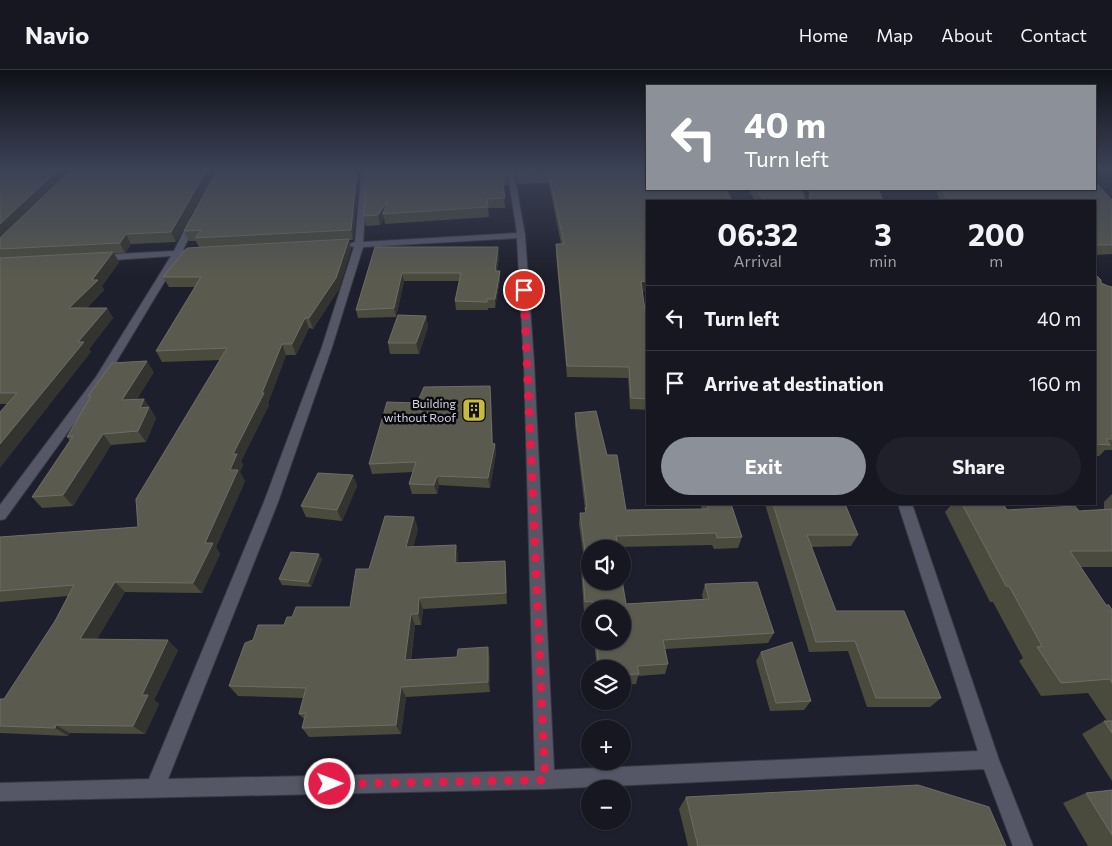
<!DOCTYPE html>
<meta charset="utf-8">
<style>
:root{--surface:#161721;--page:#1f202a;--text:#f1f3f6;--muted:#9e9fa5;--line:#35363f;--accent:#8c9099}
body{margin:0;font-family:Commissioner,sans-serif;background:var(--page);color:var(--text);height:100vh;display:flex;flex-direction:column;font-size:19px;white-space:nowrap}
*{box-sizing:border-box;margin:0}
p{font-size:16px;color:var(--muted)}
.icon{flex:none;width:28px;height:28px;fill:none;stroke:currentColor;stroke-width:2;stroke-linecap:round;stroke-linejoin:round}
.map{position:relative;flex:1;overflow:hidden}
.side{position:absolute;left:646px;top:130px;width:450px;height:305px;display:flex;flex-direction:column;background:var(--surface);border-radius:0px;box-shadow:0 1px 4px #0004,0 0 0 1px var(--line)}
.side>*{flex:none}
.hud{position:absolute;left:646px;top:15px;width:450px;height:105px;border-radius:0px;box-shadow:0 1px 4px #0004,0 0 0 1px var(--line);background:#8c9099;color:#fff;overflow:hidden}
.tools{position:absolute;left:581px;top:470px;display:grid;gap:10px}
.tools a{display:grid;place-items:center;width:50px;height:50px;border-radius:50%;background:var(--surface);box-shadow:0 1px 4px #0004,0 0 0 1px var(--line);font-size:25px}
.pin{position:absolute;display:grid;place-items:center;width:42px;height:42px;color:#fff;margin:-21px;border:2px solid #fff;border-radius:50%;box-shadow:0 1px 5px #0007}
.me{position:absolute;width:55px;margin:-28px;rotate:89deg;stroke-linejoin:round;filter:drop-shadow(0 0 4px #0008)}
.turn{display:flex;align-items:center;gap:18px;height:105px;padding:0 15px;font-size:22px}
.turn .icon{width:65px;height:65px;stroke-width:2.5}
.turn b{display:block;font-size:35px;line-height:42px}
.eta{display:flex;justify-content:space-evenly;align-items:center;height:85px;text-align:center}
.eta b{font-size:30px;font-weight:700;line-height:35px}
.primary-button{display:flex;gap:10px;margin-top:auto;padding:10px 15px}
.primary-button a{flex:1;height:58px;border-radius:30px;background:var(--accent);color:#fff;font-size:20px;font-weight:700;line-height:58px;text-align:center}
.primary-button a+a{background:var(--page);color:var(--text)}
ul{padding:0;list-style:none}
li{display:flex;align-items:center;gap:15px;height:65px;padding:0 15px;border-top:1px solid var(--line)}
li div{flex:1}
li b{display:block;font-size:19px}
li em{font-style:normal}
header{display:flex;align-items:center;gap:30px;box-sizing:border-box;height:70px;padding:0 25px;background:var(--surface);border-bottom:1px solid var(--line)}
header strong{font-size:24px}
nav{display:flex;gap:28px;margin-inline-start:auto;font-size:18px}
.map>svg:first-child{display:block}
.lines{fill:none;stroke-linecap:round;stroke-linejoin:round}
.minor-casing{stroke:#393a45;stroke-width:2}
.minor{fill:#555766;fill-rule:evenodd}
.wall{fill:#4b4b3d}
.shaded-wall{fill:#33332f}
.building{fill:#5a5a4f;stroke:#6e6d66}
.route{stroke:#e11d48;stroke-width:9;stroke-dasharray:0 16.2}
.labels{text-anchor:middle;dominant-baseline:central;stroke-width:5;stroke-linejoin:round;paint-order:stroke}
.poi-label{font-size:12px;fill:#d6d7e0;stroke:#09090f;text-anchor:end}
</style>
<header>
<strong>Navio</strong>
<nav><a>Home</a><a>Map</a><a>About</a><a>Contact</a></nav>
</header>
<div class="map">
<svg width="1112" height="776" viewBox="0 0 1112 776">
<rect width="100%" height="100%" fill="#1e1f2c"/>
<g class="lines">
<g class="minor-casing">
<path id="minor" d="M362,98H368L363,172L517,163L507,98H513L525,165L534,293L554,700L978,681L898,434H912L999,690L1033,776H1013L984,699L545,719L0,731V713L149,709L264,432L322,277L354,177L347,175L355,172ZM517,168L524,293L535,701L168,709L278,432L332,277L363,177Z
M794,119H802L806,131H798Z
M190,149L197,151L183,180L199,179L203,182L199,185L180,186L104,312L5,449L0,450V435L96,307L171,186L99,191L95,188L99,185L174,181Z"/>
</g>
<use href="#minor" class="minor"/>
</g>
<path class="wall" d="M0,98H217L176,172L131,174L125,183H114L119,192L102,216L104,220L87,238H107L113,248L89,279L91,282L7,334H0Z
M360,98L353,170H349L351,179L339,219L313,259L309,258L296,285H286L268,333L269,335L241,391L243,395L240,402L245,411L216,477L220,484L202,523L125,522L97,569L178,580L154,630L159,634L145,664L70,663L68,666L0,663V629H4L55,551L68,526L0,532V467L138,457L220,290L162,292L156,281L195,217H169L163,207L199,177L196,171H189L184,161Z
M367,98L507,106L508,115H503L505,138H488L489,147L385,154L384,148L380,155L366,156L364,146Z
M514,98H648V220L642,222L648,261V340L630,339L628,308L567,307L556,184V174H561L549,113L518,114Z
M748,119H798L804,131H755Z
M809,119H878L883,131H808Z
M937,119H1095L1112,130V184L1095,185V131H939Z
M375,177L499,185L497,201L500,209L495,238H488V240H456L455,231L459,211H404L396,247L358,248L356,240Z
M1095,204L1101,213L1108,216L1112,217V380H1105L1099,386H1095Z
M426,246L428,257L419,284H390L388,273Z
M154,302L137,329H144L156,348L146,372L111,375L73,436L42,438L32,427L70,371L67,367L90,328L88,326Z
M490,316L491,326L493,373L495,374L496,383L490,418L439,415L437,424H412L409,414L413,402L372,404L369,394L417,333Z
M575,343L607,385L626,440L702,439L700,434H731L742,467L738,478L714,479L712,475L617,477L626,534L703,529L702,525L705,514L774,563L768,573L665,579L668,594L665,604L638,606L636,614L622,615V599H597L594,571H622V539H590V542H584L581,500L582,489H584L579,454L580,443H585V440L575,355Z
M353,405L357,416L342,451L306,447L301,436Z
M1112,424V497H1081L1106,535L1112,540V711L1082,664L1104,651H1107L1088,623L1041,626L1019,591L1023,588L993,532H990L945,442L952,434H1003L1007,440L1079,441L1104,440V432Z
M765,434H845L858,465L851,476L811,477L836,541L941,628L930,637H867L848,581L809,582Z
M414,447L418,459L413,477L456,475L458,487V493L505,491L506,502L507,534L423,539L421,555H415L411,590L490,587V622L406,627L401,664L309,667L302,658L304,649L299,644L304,628L238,626L229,616L253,570L284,555L292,547L350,537L369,499Z
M322,489L311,517L282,515L279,509Z
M761,582L811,631L804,640L770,641L756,591Z
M1112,720V776H1088L1063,733L1086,723Z
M686,727L1006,776H688L679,739Z"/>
<path class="shaded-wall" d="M60,98H75L0,170V154Z
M208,98H217L176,172L171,162Z
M357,98H360L353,170L351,160Z
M388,130L383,144L384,148L380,155L378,145Z
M126,164L131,174L125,183L120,173Z
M349,169L351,179L339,219L313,259L309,248Z
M498,177L499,185L495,209V201Z
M113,182L119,192L102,216L104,220L76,249L69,238L92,210Z
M500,201V209L495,238V229Z
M402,203L404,211L396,247L394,238Z
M648,210V220L640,222L641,212Z
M107,238L113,248L89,279L91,282L0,398V374L78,272Z
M426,246L428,257L419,284L416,273Z
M305,248L309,258L296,285L292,274Z
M282,274L286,285L268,333L269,335L241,391L243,395L240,402L245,411L216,477L220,484L202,523L193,513L233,384L262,323Z
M147,291L154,302L129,342L122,330Z
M490,316L491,326L493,383L492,373Z
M144,329L156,348L146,372L138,361L140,338Z
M103,364L111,375L73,436L63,425Z
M495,374L496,383L490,418L488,408Z
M353,405L357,416L342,451L337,440Z
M437,406L439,415L437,424L434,415Z
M414,447L418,459L410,489L406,477Z
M456,475L458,487L457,505L455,493Z
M319,484L322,489L311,517L308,512Z
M505,491L506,502L507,534L506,523Z
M115,512L125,522L92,578L80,569Z
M419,528L423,539L421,555L418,544Z
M411,544L415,555L409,600L405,590Z
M168,570L178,580L154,630L159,634L145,664L133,656L142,625Z
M488,577L490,587V622L488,612Z
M401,617L406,627L401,664L396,655Z
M56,655L70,663L68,666L55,658Z"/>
<path class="building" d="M0,98H60L0,154Z
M73,98H208L171,162L126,164L120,173L0,179V168Z
M218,98H357L351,160L195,168L201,160L184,161Z
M367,98H506L507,106H502L505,128L487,129L488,137L383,144L388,130L378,145L364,146Z
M516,98H648V119H726L732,131H648V210L641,212L648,261V329L631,328L629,297L567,296L556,174H564L549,104L517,105Z
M1095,112L1112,130V175H1095V131H946L943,119H1095Z
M756,119H798L804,131H764Z
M811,119H878L883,131H810Z
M349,169L336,208L309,248H305L292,274H282L262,323H264L233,384H237L230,400H238L205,473H213L193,513L115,512L80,569L168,570L142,625H148L133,656L56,655L55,658L0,656V629H4L55,551L74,515L0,521V467L138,457L136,429L227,278L156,281L201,207H163L187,178Z
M375,177H498L495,201H500L495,229H487V232L455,231L461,203H402L394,238L356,240Z
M113,182L92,210H98L69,238H107L78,272H84L0,374V342L17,323H0V188Z
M1095,204L1101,210V213L1108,216L1112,217V369H1106L1110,375L1095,374Z
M398,245L426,246L416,273H388Z
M147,291L122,330L144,329L140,338L149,337L138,361L103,364L63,425L32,427L73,366L67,367L91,326H88L112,293Z
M490,316L492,373L495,374L488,408L437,406L434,415L409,414L416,392L369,394L387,332L417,333L424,317Z
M596,341L607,385H617L626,440L708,439L707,434H731L742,467L717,468L716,463L616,466L618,479H590V511H622V510L626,534L709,529L705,514L757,512L774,563L663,570L668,594L637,596L639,604L622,605V599H599L596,571H622V539H593L592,531L585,532L582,489H586L580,443H586L585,438H587L575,343Z
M318,403L353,405L337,440L301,436Z
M773,434H845L858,465H807L836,541H904L941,628H876L855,571L816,572Z
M962,434H1003L1007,440L1075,436L1079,441L1112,439V481H1070L1106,535H1109L1112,540V613L1110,609L1061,613L1037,577L1042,576L1009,516H1006Z
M385,446L414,447L406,477L456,475L455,493L505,491L506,523L419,528L418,544H411L405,590L457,587L458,579L488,577V612L401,617L396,655L302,658L306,643L299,644L306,618L229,616L245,573L253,570L258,555H284L287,547H292L296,537H350L356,499H369Z
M291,482L319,484L308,512L279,509Z
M792,572L811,631L776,633L761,582Z
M1104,651H1112V663Z
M918,715L989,737L1006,776H698L686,727Z
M1112,720V765L1086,723Z"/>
<linearGradient id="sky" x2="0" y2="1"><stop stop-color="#101118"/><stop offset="0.48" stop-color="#3b4256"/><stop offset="1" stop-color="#3b4256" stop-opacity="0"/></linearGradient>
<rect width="1112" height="206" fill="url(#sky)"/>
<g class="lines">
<path class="route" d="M330,714L545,710L524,220"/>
</g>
<defs>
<g id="building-square" transform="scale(1.25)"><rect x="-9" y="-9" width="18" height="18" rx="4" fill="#c9bb3a" stroke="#09090f"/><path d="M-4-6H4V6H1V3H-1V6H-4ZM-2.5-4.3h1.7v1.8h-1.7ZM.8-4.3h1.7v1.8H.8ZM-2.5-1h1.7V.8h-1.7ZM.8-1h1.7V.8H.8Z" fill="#111"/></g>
</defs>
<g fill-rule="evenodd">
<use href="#building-square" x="474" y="340"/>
</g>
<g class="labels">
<g class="poi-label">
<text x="456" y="333">Building<tspan x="456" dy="14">without Roof</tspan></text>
</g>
</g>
</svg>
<div class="tools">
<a><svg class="icon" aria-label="sound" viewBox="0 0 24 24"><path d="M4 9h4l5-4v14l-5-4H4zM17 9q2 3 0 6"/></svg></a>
<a><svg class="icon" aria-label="search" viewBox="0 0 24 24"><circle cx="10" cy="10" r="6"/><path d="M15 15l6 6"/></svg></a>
<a><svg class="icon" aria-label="layers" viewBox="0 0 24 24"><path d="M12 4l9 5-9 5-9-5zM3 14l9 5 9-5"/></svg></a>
<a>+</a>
<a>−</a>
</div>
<div class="pin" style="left:524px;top:220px;background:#d93025"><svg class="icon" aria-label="arrive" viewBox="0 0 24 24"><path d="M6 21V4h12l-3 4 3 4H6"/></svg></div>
<svg class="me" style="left:330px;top:714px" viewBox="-20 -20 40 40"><circle r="17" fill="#e11d48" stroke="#fff" stroke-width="3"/><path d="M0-11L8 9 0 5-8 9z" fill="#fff"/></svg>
<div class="hud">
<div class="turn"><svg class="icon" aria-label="left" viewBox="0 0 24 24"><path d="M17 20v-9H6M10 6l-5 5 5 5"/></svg><div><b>40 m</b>Turn left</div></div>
</div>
<section class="side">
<div class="eta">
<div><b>06:32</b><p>Arrival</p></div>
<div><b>3</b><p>min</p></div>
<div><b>200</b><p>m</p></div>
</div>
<ul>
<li><svg class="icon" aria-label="left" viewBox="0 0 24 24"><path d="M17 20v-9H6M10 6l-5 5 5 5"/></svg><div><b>Turn left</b></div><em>40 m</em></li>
<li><svg class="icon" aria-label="arrive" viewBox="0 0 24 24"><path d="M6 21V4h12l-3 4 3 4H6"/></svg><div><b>Arrive at destination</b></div><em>160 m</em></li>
</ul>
<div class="primary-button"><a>Exit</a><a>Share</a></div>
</section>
</div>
